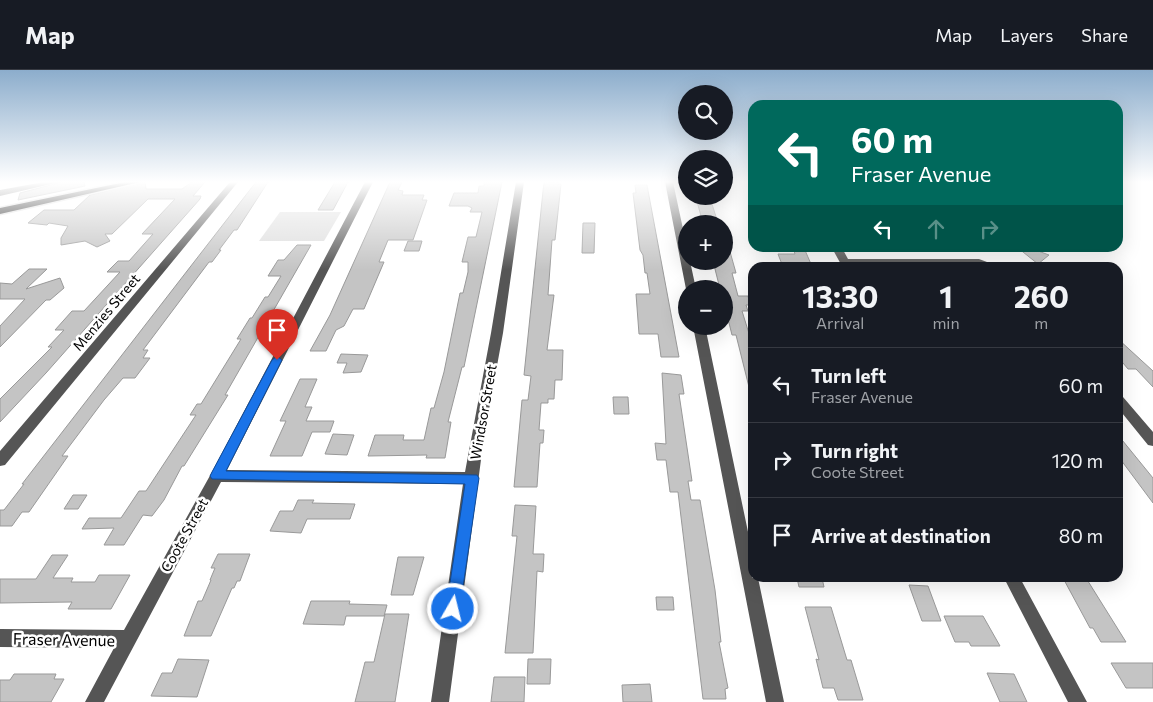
<!DOCTYPE html>
<meta charset="utf-8">
<style>
:root{--surface:#171b24;--page:#242831;--text:#f1f3f6;--muted:#9ea1a6;--line:#363941}
body{margin:0;font-family:Commissioner,sans-serif;background:var(--page);color:var(--text);height:100vh;display:flex;flex-direction:column;font-size:19px;white-space:nowrap}
*{box-sizing:border-box;margin:0}
p{font-size:16px;color:var(--muted)}
.icon{flex:none;width:28px;height:28px;fill:none;stroke:currentColor;stroke-width:2;stroke-linecap:round;stroke-linejoin:round}
.map{position:relative;flex:1;overflow:hidden}
.details{position:absolute;left:748px;top:192px;width:375px;height:320px;display:flex;flex-direction:column;background:var(--surface);border-radius:15px;box-shadow:0 5px 20px #0002}
.details>*{flex:none}
.top-card{position:absolute;left:748px;top:30px;width:375px;height:152px;border-radius:15px;box-shadow:0 5px 20px #0002;background:#00695c;color:#fff;overflow:hidden}
.fabs{position:absolute;left:678px;top:15px;display:grid;gap:10px}
.fabs a{display:grid;place-items:center;width:55px;height:55px;border-radius:50%;background:var(--surface);box-shadow:0 5px 20px #0002;font-size:25px}
.pin{position:absolute;display:grid;place-items:center;width:42px;height:42px;color:#fff;margin:-51px -21px;border-radius:50% 50% 50% 0;rotate:-45deg;box-shadow:0 0 5px #0007}
.pin .icon{rotate:45deg}
.me{position:absolute;width:55px;margin:-28px;rotate:8deg;stroke-linejoin:round;filter:drop-shadow(0 0 4px #0008)}
.turn{display:flex;align-items:center;gap:18px;height:105px;padding:0 20px;font-size:22px}
.turn .icon{width:65px;height:65px;stroke-width:2.5}
.turn b{display:block;font-size:35px;line-height:42px}
.lanes{display:flex;align-items:center;height:48px;padding:0 20px;background:#0003;justify-content:center;gap:25px;direction:ltr}
.lanes .off{opacity:.35}
.eta{display:flex;justify-content:space-evenly;align-items:center;height:85px;text-align:center}
.eta b{font-size:30px;font-weight:700;line-height:35px}
ul{padding:0;list-style:none}
li{display:flex;align-items:center;gap:15px;height:75px;padding:0 20px;border-top:1px solid var(--line)}
li div{flex:1}
li b{display:block;font-size:19px}
li em{font-style:normal}
header{display:flex;align-items:center;gap:30px;box-sizing:border-box;height:70px;padding:0 25px;background:var(--surface);border-bottom:1px solid var(--line)}
header strong{font-size:24px}
nav{display:flex;gap:28px;margin-inline-start:auto;font-size:18px}
.map>svg:first-child{display:block}
.green{fill:#dcdcdc}
.building{fill:#c4c4c4;stroke:#999}
.lines{fill:none;stroke-linecap:round;stroke-linejoin:round}
.major-casing{stroke:#dbdbdb;stroke-width:3}
.minor{fill:#555;fill-rule:evenodd}
.major{fill:#000;fill-rule:evenodd}
.route{fill:#1a73e8;stroke:#114b97}
.labels{text-anchor:middle;dominant-baseline:central;stroke-width:5;stroke-linejoin:round;paint-order:stroke}
.street-label{font-size:14px;fill:#000;stroke:#fff}
.near-street-label{font-size:16px;fill:#000;stroke:#fff}
</style>
<header>
<strong>Map</strong>
<nav><a>Map</a><a>Layers</a><a>Share</a></nav>
</header>
<div class="map">
<svg width="1153" height="632" viewBox="0 0 1153 632">
<rect width="100%" height="100%" fill="#fff"/>
<path class="green" d="M280,142H341L324,171H259Z"/>
<path class="building" d="M62,112H84L85,116L18,130L20,123Z
M142,112H145L146,119H182L192,112H205L193,126H201L200,129L46,303L0,352V329L52,277H48L64,260H55L72,241H84L120,202H107L118,191H129L153,164H142L175,129H148L112,164H105L110,171L97,177L85,171L61,175V168L68,156L49,153L47,155L28,153L44,140H74L90,125Z
M256,112H268L237,160H234L219,180H221L212,192H209L143,280H148L143,288H150L135,308H123L104,330L62,386H68L29,442H22L12,456H0V440H4L24,414H22Z
M335,112H348L333,140H318Z
M390,112H402L398,120L403,121L402,125H424L422,130H427L413,170H388L379,192H384L364,239H353L344,256L336,260L326,281H310L330,245Z
M484,112H502L464,297H462L448,352H451L445,388H426L427,385L368,386L375,365H404L403,370H424L431,338H434L444,302L460,223H463L468,202V192H462L468,167H476L482,142H470L472,138L468,136H449L454,123H478L479,116H484Z
M558,112V114H561L555,170H552L548,225H554L547,280H563L562,310H555L554,329H548V333H541L539,360H544L543,373H540L537,417H514L522,330H528L531,306L524,305L543,121L544,113Z
M635,115H647L679,287H661L658,264H639L636,224H650L647,203H645L643,185L640,180L633,123H636Z
M696,128H710L718,153H703Z
M583,153H595L594,183H582Z
M408,171H422L419,181H404Z
M727,171L736,203H732L738,226H748L750,235H746L748,241H742L751,270H752V316L749,317L736,265H732L724,233V219H720L713,191H724V172Z
M297,175H311L225,325H228L184,396H182L164,430L152,446L143,445L124,475H104L114,458L82,459L89,448H121L139,421H146L196,345H190L197,334H201L241,269H237L250,248H252L265,227H268L281,206H268L278,190H284Z
M793,178H804L811,194H800L801,198L783,197L778,184H795Z
M1018,178H1030L1049,185L1038,194Z
M29,199H47L26,219L60,208L64,218L50,230H46L0,277V256L25,229H0V213L12,214Z
M1118,269L1153,301V317L1136,299H1128L1118,287Z
M341,284L368,285L361,302L343,303L347,293H337Z
M662,303L681,305L684,324H679L692,411H688L691,430H700L715,520L721,572H719L728,618L725,619L726,629H703L678,422H670L666,390H657L655,373L666,374Z
M300,309H317L305,337H312L306,351H334L330,362H312L302,386H270L286,351H280Z
M613,327H628L629,344H614Z
M333,364L354,365L347,385L325,384Z
M1118,365L1153,408V433L1118,386Z
M73,425H87L78,439H64Z
M298,430H314L312,433L355,434L350,449H307L301,463L270,461L280,441H293Z
M515,435L536,436L533,484H544L543,502L537,501L533,583H505L517,466H512Z
M218,484H250L240,511H237L234,518H232L211,566H184L198,531H202L211,510H210L215,498H211Z
M52,485H68L53,508H73L71,512H95L99,505H130L111,539H68L72,532L0,533V509H36Z
M398,487H424L413,525H391Z
M797,508H822L824,517H799Z
M1063,508H1086L1126,572H1101L1093,558H1090Z
M909,515L928,516L941,551H922Z
M656,527H673L674,540H657Z
M311,531H350L349,534L387,535L384,546H346L344,555L303,554Z
M805,537H831L847,590H851L863,630H838L834,618H823L816,589L819,590Z
M385,544H409L395,632H355L365,592H374Z
M944,546H983L1000,576H971L969,572H955Z
M178,589L209,590L197,627L151,626L162,603H172Z
M528,589H551L550,614H527Z
M1111,593H1153V618H1126Z
M987,603L1014,604L1027,632H1000Z
M14,604H56L54,609H64L51,632H0V610H10Z
M494,607H525L524,632H491Z
M650,614L652,632H623L622,615Z"/>
<g class="lines">
<g class="major-casing">
<path id="major" d="M125,112H140L0,144V138Z"/>
</g>
<path class="minor" d="M44,112H60L0,126V120Z
M230,112H238L5,395L0,396V381Z
M365,112H373L227,400L465,402L491,263L516,112H524L503,263L484,367L449,632H431L463,414L221,412L104,632H85L114,578L0,577V559L124,560L212,402Z
M665,112H673L686,173V191H690L696,219H686Z
M832,178H842L848,189H979L1003,198H986L978,195H851L853,198H843Z
M693,256H705L752,481V508H758L784,632H766Z
M1118,325L1123,327L1153,362V376L1148,375L1118,338Z
M1004,508H1020L1087,632H1068Z"/>
<use href="#major" class="major"/>
</g>
<linearGradient id="sky" x2="0" y2="1"><stop stop-color="#8cadcc"/><stop offset="0.56" stop-color="#fff"/><stop offset="1" stop-color="#fff" stop-opacity="0"/></linearGradient>
<rect width="1153" height="200" fill="url(#sky)"/>
<path class="route" d="M277,286L282,290L226,401L477,405L479,408L459,544L453,546L448,544L446,539L465,414L212,409L210,406L212,402L272,290Z"/>
<g class="labels">
<g class="street-label">
<text transform="translate(106 242) rotate(-50)">Menzies Street</text>
<text transform="translate(483 342) rotate(-80)">Windsor Street</text>
<text transform="translate(184 465) rotate(-61)">Coote Street</text>
</g>
<g class="near-street-label">
<text transform="translate(64 569) rotate(1)">Fraser Avenue</text>
</g>
</g>
</svg>
<div class="fabs">
<a><svg class="icon" aria-label="search" viewBox="0 0 24 24"><circle cx="10" cy="10" r="6"/><path d="M15 15l6 6"/></svg></a>
<a><svg class="icon" aria-label="layers" viewBox="0 0 24 24"><path d="M12 4l9 5-9 5-9-5zM3 14l9 5 9-5"/></svg></a>
<a>+</a>
<a>−</a>
</div>
<div class="pin" style="left:277px;top:290px;background:#d93025"><svg class="icon" aria-label="arrive" viewBox="0 0 24 24"><path d="M6 21V4h12l-3 4 3 4H6"/></svg></div>
<svg class="me" style="left:453px;top:539px" viewBox="-20 -20 40 40"><circle r="17" fill="#1a73e8" stroke="#fff" stroke-width="3"/><path d="M0-11L8 9 0 5-8 9z" fill="#fff"/></svg>
<div class="top-card">
<div class="turn"><svg class="icon" aria-label="left" viewBox="0 0 24 24"><path d="M17 20v-9H6M10 6l-5 5 5 5"/></svg><div><b>60 m</b>Fraser Avenue</div></div>
<div class="lanes"><svg class="icon" aria-label="left" viewBox="0 0 24 24"><path d="M17 20v-9H6M10 6l-5 5 5 5"/></svg><svg class="icon off" aria-label="ahead" viewBox="0 0 24 24"><path d="M12 20V5M6 11l6-6 6 6"/></svg><svg class="icon off" aria-label="right" viewBox="0 0 24 24"><path d="M7 20v-9h11M14 6l5 5-5 5"/></svg></div>
</div>
<section class="details">
<div class="eta">
<div><b>13:30</b><p>Arrival</p></div>
<div><b>1</b><p>min</p></div>
<div><b>260</b><p>m</p></div>
</div>
<ul>
<li><svg class="icon" aria-label="left" viewBox="0 0 24 24"><path d="M17 20v-9H6M10 6l-5 5 5 5"/></svg><div><b>Turn left</b><p>Fraser Avenue</p></div><em>60 m</em></li>
<li><svg class="icon" aria-label="right" viewBox="0 0 24 24"><path d="M7 20v-9h11M14 6l5 5-5 5"/></svg><div><b>Turn right</b><p>Coote Street</p></div><em>120 m</em></li>
<li><svg class="icon" aria-label="arrive" viewBox="0 0 24 24"><path d="M6 21V4h12l-3 4 3 4H6"/></svg><div><b>Arrive at destination</b></div><em>80 m</em></li>
</ul>
</section>
</div>
